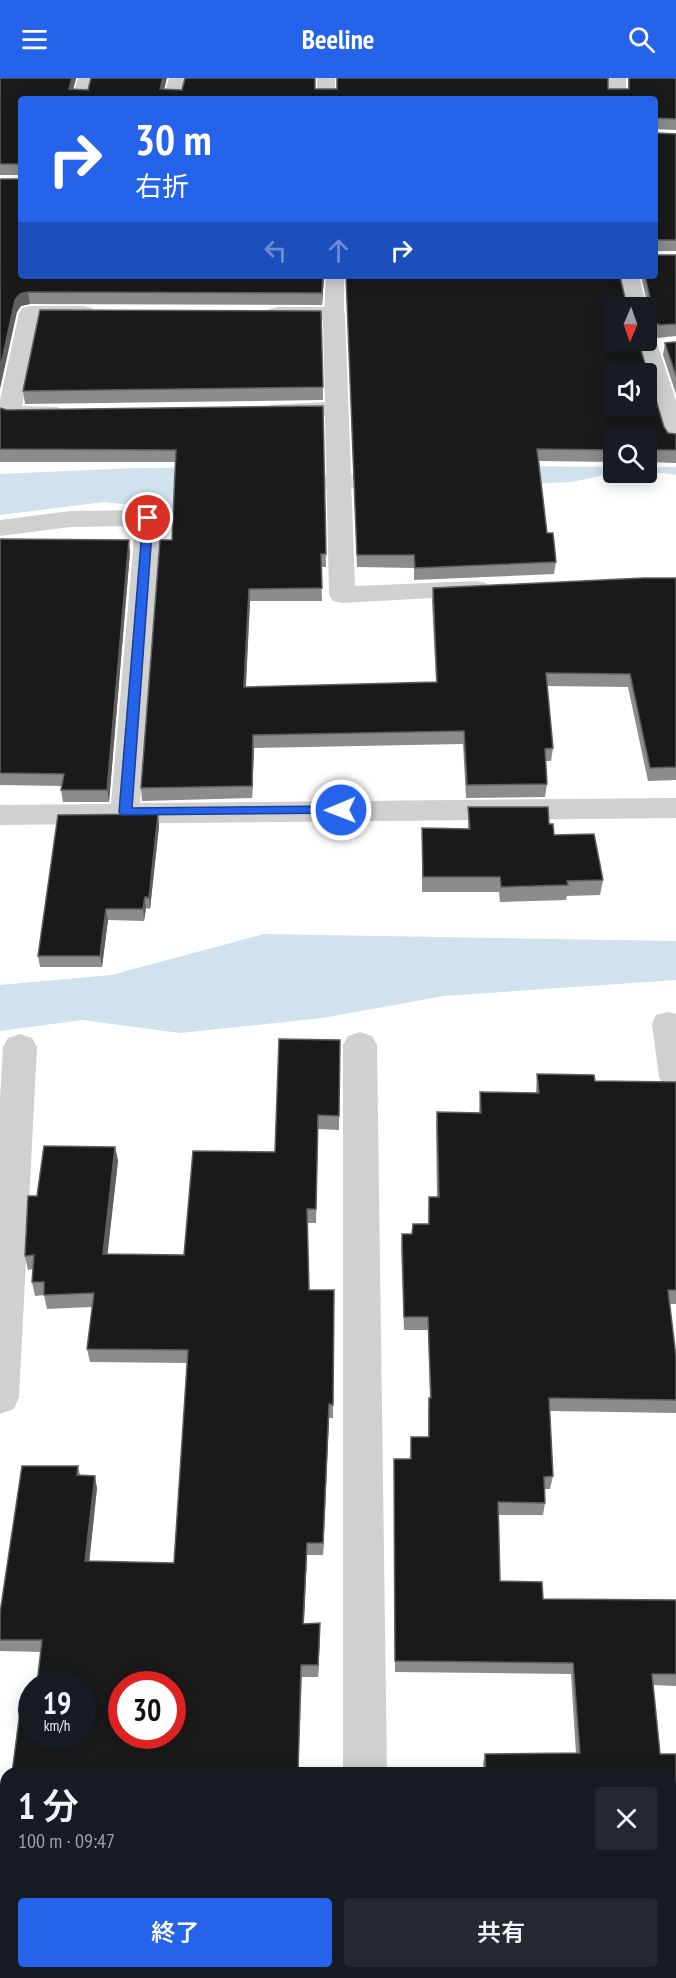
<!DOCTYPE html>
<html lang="ja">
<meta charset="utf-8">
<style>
:root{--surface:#171b24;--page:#242831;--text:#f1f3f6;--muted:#9ea1a6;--accent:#2563eb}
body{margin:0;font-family:"PT Sans Narrow","Noto Sans JP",sans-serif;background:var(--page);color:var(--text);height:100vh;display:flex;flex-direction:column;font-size:22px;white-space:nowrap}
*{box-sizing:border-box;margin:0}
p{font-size:20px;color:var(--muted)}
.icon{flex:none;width:33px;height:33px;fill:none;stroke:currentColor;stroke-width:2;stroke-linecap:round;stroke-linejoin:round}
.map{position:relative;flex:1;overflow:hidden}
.sheet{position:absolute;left:0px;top:1689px;width:676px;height:212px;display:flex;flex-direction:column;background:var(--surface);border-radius:18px 18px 0 0;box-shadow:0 3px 15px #0003}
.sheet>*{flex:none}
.banner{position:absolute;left:18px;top:18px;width:640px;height:183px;border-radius:6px;box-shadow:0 3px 15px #0003;background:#2563eb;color:#fff;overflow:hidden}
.needle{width:39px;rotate:182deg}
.controls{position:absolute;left:603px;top:219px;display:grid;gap:12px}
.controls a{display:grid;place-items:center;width:54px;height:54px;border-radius:6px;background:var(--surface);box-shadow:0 3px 15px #0003;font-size:30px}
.speed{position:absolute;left:18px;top:1593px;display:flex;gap:12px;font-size:30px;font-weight:700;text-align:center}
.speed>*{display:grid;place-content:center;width:78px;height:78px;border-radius:50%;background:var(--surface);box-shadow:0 3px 15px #0003;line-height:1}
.speed small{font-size:15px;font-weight:400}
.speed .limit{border:9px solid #d22;background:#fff;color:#111}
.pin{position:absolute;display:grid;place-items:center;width:51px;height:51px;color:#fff;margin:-26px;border:3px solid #fff;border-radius:50%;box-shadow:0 2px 6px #0007}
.me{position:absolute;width:66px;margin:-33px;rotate:269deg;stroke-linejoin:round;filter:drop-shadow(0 0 4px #0008)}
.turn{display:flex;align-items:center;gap:21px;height:126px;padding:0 18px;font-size:27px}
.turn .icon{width:78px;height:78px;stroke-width:2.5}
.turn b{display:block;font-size:42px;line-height:51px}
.lanes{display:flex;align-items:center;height:57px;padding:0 18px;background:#0003;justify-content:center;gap:30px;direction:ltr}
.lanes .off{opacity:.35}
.round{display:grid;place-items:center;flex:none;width:63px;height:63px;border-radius:6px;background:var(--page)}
.head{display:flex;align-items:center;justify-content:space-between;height:102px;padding:0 18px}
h1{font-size:36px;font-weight:600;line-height:45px}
.primary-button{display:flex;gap:12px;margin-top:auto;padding:12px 18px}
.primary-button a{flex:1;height:69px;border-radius:6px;background:var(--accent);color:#fff;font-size:24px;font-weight:600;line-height:69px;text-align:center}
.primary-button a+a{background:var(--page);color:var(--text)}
header{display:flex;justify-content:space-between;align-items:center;height:78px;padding:0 18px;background:var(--accent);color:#fff;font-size:27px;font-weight:600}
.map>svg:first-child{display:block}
.water{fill:#cfe2ee}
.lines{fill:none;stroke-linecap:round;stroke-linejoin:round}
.service{fill:#d0d0d0;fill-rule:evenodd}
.minor{fill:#d0d0d0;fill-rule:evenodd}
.wall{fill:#8c8c8c}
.shaded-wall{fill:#5f5f5f}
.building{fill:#1a1a1a;stroke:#5f5f5f;stroke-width:1.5;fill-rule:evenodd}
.route{fill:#2563eb;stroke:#184099;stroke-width:1.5}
</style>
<header><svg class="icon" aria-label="menu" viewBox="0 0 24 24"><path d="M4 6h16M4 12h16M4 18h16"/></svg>Beeline<svg class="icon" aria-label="search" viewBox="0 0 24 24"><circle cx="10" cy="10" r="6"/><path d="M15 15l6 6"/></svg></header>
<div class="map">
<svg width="676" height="1900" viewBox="0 0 676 1900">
<rect width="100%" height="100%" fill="#fff"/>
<path class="water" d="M446,198L501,388L613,389L614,394H646L647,389H676V397L664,395H615L571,404L440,411L410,406L320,412L298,422L168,431L104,424L0,437V396L135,390L252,389L318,397L457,391Z
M264,856L676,863V902L444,918L322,940L180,955L82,942L0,953V907L111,897Z"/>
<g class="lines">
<path class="service" d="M78,0H94L88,21H72Z
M326,198H344V236L341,240H327L324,236Z"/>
<path class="minor" d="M169,0H187L181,21H163Z
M317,0H335V21H317Z
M608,0H626V21H608Z
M617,198H639L647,230L646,231L625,230Z
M30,228H84L92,230L95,235L92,240L40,242L22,328L58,329L62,334L58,339C42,343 15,346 0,339V322L19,235L22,230Z
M277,229H334L342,231L345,236L355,508L477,503L486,505L490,511L486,517L342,525L333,523L329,517L325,338L278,339L270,337L266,332L270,327L325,324L323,243L269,241L266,236L269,231Z
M646,256L653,257L656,262L676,323V367L667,365L664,360L646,303V296H644L634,262H646Z
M148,432L157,435L161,440L140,725L676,720V740L0,747V727L111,726L135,448L71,449L0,458V442L71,433Z
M668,934L676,936V1012L664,1008L659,999L652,946L656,937Z
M360,954L372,958L377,967L387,1695H343V967L348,958Z
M20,956L32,960L37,969L19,1319L14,1331L0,1336V1021L3,969L8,960Z
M676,1808V1854L670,1855V1809Z
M6,1864V1894H27L25,1900H0V1865Z
M336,1894H384V1900H336Z"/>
</g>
<path class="wall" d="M0,0H76L73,11L88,12L628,11V0H676V52L656,51V55L676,56V173H656V177H676V258L657,260L653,255L646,254V230H614L664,349L668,355L676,356V385L646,384V362H614V384L539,383L547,455L556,484L554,496L414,502V490L357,489L346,198H620L625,220H646L641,198H656V21L21,97H0Z
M21,101L324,198L322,227L30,226L21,228L17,234Z
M321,233L323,322L25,326L23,313Z
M676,264V316L663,277L665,265Z
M323,328L326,489H321L322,523H250L246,609L436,604L432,523L433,510L676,500V702L648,703L628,609L547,608L553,670L551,683H545L547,706L545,719L466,720L463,666L254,670L252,720L142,723L141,710L172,462L176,384H0V330L7,332Z
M0,461L130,474L109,724H63L61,712L62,708L0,707Z
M468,729L549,746L554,757L603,802L600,817L567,818L566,822L500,824L499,814H422V750L468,751Z
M158,736L159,748L150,831L146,830L144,843L108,842L102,889H40L38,878Z
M340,962L339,1052L318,1051L316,1145H307L309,1212H334L333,1340H329L323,1477H307L304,1546L320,1545V1557L318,1599H302L298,1695H12L32,1658L41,1574L0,1573V1562L78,1388L80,1397L97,1410L89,1483L174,1485L187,1285L90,1284L87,1271L92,1229L47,1231L44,1217L35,1218L32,1204L33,1191L28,1192L25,1178L37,1118L115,1069L118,1083L107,1176L184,1177L275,1074Z
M537,996L595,1003L676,1004V1226H670L676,1279V1335L550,1333L553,1398L550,1411H544L545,1425L543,1437H499L500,1503L543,1521L676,1522V1608L653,1607L660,1676H676V1778H670V1695H484L483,1686L485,1676H576L571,1596L395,1594L394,1381H410L411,1359H428V1333L429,1320H430L428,1252H404L401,1169L402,1156H412L428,1146L429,1119H437L436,1048L437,1034L479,1035L480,1014L536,1015Z"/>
<path class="shaded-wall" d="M72,0H76L71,21L69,11Z
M163,0H167L162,21L160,11Z
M323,198H324L322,227V215Z
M28,214L30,226L21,228L17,234L0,311V291L15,222L20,216Z
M129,462L130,474L109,724L107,712Z
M249,511L250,523L245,621L244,609Z
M253,657L254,670L252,720V708Z
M158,736L159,748L150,831L149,820Z
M145,819L146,830L144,843L143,831Z
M106,831L108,842L102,889L100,878Z
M115,1069L118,1083L106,1190L103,1176Z
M329,1326V1340L323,1477V1465Z
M95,1398L97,1410L88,1496L85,1483Z
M307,1465V1477L303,1558V1546Z
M320,1545V1557L318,1599V1587Z"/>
<path class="building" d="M0,0H72L69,11L88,12L91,0H163L160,11L182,12L185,0H315V11H337V0H608V11H629V0H676V41L656,40V55L676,56V162H656V177H676V246L659,247L655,243L648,242L646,245V230H614V262H638L664,349L668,355L676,356V372H646V362H614V372L537,371L547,455H553L556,484L415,490L414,477H357L346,198H620L625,220H650L645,198H656V21H21V86H0ZM614,296H646V328H614Z
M0,101H21V198H323L322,215L28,214L20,216L15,222L0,291Z
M40,232L321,233L323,309L23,313Z
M676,264V298L665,265Z
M323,328L326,476H321L322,510L249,511L244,609L437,604L433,510L644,500H676V689L650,690L630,596L546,595L553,670L545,671L547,706L467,707L464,653L253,657L252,708L141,710L160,462H172L176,372L0,371V330L7,332Z
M0,461L129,462L107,712H61L64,696L0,695Z
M468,729H548L549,746H553L554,757L594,756L603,802L567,803L568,807L501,809L500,799H423L422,750L470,751Z
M158,736L149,820L145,819L143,831H106L100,878H38L58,737Z
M279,961L340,962L339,1038L318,1037L316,1131H307L309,1212H334L333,1327L329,1326L323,1465H307L303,1546L320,1545L318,1587H301L298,1695H12L19,1641H32V1658H82V1606H37L42,1562H0V1535L22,1388H78L77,1397L95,1398L85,1483L174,1485L188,1272L87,1271L94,1215L44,1217V1204H32L34,1177L25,1178L28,1118H37L44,1068L115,1069L103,1176L184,1177L193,1073L275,1074ZM122,1606H172V1658H122Z
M537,996L594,997L595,1003L676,1004V1212H668L676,1279V1322L549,1320L553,1398L544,1399L545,1425L498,1424L500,1503L542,1504L543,1521L676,1522V1596H652L660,1676H676V1768H670V1695H486L485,1676L580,1675L573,1585L395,1583L394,1381H411V1359H429V1320H431L428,1239H404L402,1156H412L413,1146H429V1119H439L437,1034L481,1035L480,1014L539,1015Z"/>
<path class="route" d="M148,437L153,440L132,730L341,728L347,732L345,735L121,737L119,734L143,440Z"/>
</svg>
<div class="controls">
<a><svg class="needle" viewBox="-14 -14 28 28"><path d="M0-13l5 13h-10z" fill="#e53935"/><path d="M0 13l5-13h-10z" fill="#9ea1a6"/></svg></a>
<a><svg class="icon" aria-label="sound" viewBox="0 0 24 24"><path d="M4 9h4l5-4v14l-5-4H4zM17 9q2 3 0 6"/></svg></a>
<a><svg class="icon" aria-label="search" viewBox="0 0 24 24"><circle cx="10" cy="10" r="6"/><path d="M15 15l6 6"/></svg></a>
</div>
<div class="speed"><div>19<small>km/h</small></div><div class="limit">30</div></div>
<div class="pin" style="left:148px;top:440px;background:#d93025"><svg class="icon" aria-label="arrive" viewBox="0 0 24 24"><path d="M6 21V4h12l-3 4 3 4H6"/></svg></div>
<svg class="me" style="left:341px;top:732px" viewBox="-20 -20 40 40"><circle r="17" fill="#2563eb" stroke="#fff" stroke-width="3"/><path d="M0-11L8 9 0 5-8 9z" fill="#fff"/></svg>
<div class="banner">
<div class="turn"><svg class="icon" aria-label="right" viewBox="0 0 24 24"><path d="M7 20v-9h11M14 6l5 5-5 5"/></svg><div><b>30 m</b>右折</div></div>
<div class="lanes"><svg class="icon off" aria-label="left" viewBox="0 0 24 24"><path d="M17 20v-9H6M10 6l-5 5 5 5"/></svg><svg class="icon off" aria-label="ahead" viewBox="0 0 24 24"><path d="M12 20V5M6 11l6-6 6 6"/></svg><svg class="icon" aria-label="right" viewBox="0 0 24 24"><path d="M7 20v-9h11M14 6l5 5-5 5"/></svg></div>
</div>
<section class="sheet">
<div class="head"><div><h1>1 分</h1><p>100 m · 09:47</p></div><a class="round"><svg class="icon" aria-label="close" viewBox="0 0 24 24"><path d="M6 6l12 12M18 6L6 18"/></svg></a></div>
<div class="primary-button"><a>終了</a><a>共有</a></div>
</section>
</div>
